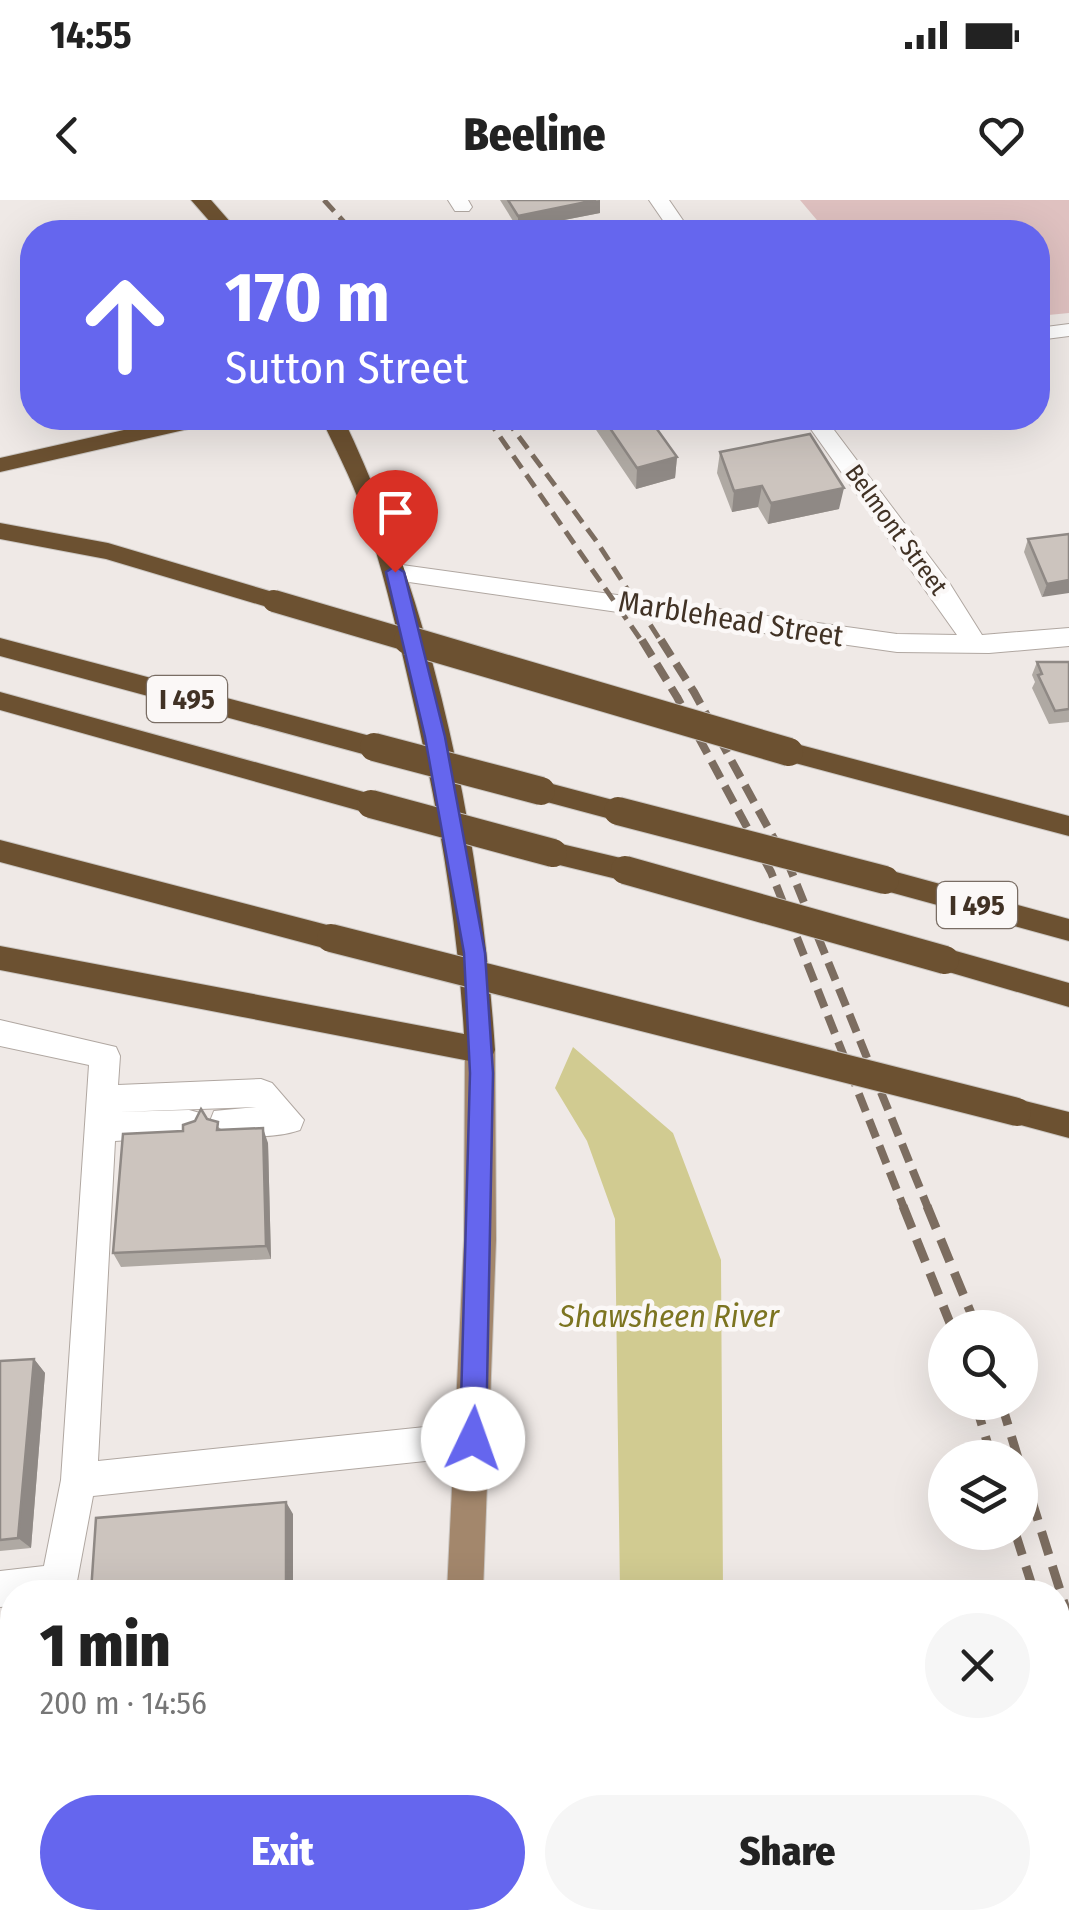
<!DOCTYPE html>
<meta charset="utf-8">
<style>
:root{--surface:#fff;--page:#f6f6f6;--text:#222;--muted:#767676;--accent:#6566ee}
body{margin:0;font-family:"Fira Sans Condensed",sans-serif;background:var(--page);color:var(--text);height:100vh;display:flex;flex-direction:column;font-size:38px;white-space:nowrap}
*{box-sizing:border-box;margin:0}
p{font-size:32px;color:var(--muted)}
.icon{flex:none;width:55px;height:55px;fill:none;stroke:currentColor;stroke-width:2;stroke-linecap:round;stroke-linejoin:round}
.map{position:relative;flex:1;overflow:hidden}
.drawer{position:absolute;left:0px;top:1380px;width:1070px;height:350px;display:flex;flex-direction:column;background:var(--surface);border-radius:40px 40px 0 0;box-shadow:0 10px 40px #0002}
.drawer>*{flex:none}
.hud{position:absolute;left:20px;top:20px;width:1030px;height:210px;border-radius:40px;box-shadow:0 10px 40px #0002;background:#6566ee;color:#fff;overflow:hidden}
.buttons{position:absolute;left:928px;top:1110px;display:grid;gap:20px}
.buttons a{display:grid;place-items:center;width:110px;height:110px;border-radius:50%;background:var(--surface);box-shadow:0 10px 40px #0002;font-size:50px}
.pin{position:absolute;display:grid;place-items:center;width:85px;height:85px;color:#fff;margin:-102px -42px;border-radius:50% 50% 50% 0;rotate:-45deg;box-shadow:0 0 10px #0007}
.pin .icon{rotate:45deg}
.me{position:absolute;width:110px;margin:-55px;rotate:3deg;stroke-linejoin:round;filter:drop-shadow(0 0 8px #0008)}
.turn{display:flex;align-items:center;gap:35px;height:210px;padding:0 40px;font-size:45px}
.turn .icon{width:130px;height:130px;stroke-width:2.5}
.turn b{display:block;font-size:70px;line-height:85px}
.round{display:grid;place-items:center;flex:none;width:105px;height:105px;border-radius:52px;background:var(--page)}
.head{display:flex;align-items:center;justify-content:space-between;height:170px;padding:0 40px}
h1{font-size:60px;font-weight:800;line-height:75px}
.cta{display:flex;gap:20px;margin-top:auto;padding:20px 40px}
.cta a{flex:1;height:115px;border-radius:60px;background:var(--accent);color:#fff;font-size:40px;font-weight:800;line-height:115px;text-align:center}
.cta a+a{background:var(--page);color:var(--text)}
.status{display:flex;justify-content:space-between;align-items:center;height:70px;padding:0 50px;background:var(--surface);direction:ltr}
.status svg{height:28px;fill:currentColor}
header{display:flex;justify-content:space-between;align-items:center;height:130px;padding:0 40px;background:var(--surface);font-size:45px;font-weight:800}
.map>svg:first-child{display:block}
.green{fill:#dfc1c0}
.water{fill:#d1cb91}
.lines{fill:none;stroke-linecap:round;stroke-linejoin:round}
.minor-casing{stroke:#b0a7a1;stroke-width:2}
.major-casing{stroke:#cac6c2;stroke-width:2}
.highway-casing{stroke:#cac6c2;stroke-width:2}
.minor{fill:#fff;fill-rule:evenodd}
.major{fill:#a3876c;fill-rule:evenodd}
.highway{fill:#6c5131;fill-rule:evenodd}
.rail-far2{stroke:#7c6d60;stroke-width:5;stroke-dasharray:15 8;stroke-linecap:butt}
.rail-far1{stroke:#7c6d60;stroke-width:8;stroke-dasharray:19 9;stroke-linecap:butt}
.rail{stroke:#7c6d60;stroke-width:9;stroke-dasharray:24 12;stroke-linecap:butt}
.highway-bridge-far1-casing{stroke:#cac6c2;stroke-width:24;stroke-linecap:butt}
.highway-bridge-casing{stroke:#cac6c2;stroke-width:30;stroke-linecap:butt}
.highway-bridge-far1{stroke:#6c5131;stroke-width:22}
.highway-bridge{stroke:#6c5131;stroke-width:28}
.wall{fill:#afa9a3}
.shaded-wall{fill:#8f8985}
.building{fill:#ccc4be;stroke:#8f8985;stroke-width:2.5}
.route{fill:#6566ee;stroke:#42429b;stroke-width:2.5}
.labels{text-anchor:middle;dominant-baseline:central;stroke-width:9;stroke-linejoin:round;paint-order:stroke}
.far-street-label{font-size:25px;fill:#413225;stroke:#fbf8f7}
.shield{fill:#fbf8f7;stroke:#796d64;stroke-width:2.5}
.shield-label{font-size:28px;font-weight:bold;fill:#413225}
.street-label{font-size:30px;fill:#413225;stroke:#fbf8f7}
.water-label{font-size:32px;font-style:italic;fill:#7c7420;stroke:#fbf8f7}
</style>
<div class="status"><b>14:55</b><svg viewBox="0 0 49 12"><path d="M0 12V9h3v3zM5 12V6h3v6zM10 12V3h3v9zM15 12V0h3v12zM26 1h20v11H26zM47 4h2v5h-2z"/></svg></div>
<header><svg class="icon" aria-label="back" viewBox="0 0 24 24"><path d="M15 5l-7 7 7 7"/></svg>Beeline<svg class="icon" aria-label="heart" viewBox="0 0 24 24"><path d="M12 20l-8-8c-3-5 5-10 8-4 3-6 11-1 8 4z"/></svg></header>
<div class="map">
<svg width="1069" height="1730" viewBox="0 0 1069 1730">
<rect width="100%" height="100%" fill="#efe9e6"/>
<path class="green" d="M800,0H1069V113L1038,116V32H827Z"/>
<path class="water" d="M573,847L673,933L721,1060L723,1392H620L615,1019L587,941L555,888Z
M1058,1683L1069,1685V1730H740L730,1718H1058Z"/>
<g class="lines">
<g class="minor-casing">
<path id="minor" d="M448,0H468L472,7L469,11H455Z
M649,0H669L691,32H671Z
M1069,124V136L1038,140V128Z
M803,218H825L950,384L982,435L1069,428V446L989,453L897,452L395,380L383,372L395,364L897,434L957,435Z
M0,820L116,847L120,856L118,885L261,879L272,883L304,920L300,930C277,938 237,939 214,931L210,921L214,911L256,907L117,912L189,910L200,913L204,923L200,933L189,936L115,941L98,1261L473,1222L485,1227L490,1239L485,1251L473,1256L93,1296L75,1392H12V1406L0,1407V1371L44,1366L61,1280L89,865L0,846Z
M12,1716L52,1718L51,1730H11Z"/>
</g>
<g class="major-casing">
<path id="major" d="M480,837L491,841L495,850L496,1040L483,1392H447L464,1040L465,850L469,841Z
M438,1718H478L479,1730H439Z"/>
</g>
<g class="highway-casing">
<path id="highway" d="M191,0H211L239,32H219Z
M177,218H217L206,225L0,272V258Z
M321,218H343C435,409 481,638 495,850L491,859L480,863L0,770V746L464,834C457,713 436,597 408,479C395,422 382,365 362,309C351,278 335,248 321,218Z
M0,323L108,343L283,395L286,401L274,409L106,359L0,339Z
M0,438L374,537L383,540L387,547L383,554L374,557L0,456Z
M0,492L371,594L380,597L384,604L380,611L371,614L0,510Z
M789,542L1069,616V636L780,559L776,552L780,545Z
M541,581L628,604L631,611L628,618L618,621L532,598L528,591L532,584Z
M0,640L331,726L341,730L345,738L341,746L331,750L0,662Z
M553,642L625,659L635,662L639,670L635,678L625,681L543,661L539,653L543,645Z
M885,669L1069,719V741L875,688L871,680L875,672Z
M945,748L1069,783V807L935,768L931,760L935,752Z
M1017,899L1069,912V938L1006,921L1002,912L1006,903Z"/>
</g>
<use href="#minor" class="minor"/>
<use href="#major" class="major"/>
<use href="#highway" class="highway"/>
<path class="rail-far2" d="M324,0L353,32
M487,218L643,443
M505,218L597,342L662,443"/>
<path class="rail-far1" d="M642,440L677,497L771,672L904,1008
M661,440L694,492L790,668L928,1008"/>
<path class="rail" d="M903,1006L952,1128
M927,1006L977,1128
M975,1202L992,1258
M1001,1202L1018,1258
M1020,1263L1069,1419
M1015,1332L1034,1392
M1058,1472L1069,1510"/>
<g class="highway-bridge-far1-casing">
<path id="highway-bridge-far1" d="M274,401L417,443"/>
</g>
<g class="highway-bridge-casing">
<path id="highway-bridge" d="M408,440L789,552
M374,547L541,591
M371,604L553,653
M618,611L885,680
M625,670L945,760
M331,738L1017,912"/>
</g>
<use href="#highway-bridge-far1" class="highway-bridge-far1"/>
<use href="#highway-bridge" class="highway-bridge"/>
</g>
<path class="wall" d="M500,0H600V13L518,29Z
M588,218H649L677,257L675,278L636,289Z
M854,218H924L859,225Z
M720,252L839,309L768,324L758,307L732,312L717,273Z
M1069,334L1042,397L1024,352L1028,339Z
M1037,462H1069V522L1049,524L1032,488L1035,482L1032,475Z
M207,919L221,929L268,943L271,1059L121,1067L113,1053Z
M34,1159L45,1173L31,1348L0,1351V1161Z"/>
<path class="shaded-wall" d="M600,0V13L518,29V16Z
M677,257L675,278L636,289L637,268Z
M762,286L758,307L732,312L734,291Z
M844,288L839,309L768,324L771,303Z
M1069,380V393L1042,397L1047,384Z
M263,928L268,943L271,1059L266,1046Z
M34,1159L45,1173L31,1348L18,1338Z
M286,1302L293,1314V1392H286Z
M285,1718H293V1730H285Z"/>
<path class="building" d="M508,0H596L518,16Z
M603,218H649L677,257L637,268Z
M810,234L844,288L771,303L762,286L734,291L720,252Z
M1069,334V380L1047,384L1028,339Z
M1037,462H1069V509L1055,511L1038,475L1042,474Z
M201,909L207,919L218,922L217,930L263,928L266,1046L113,1053L123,934L183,931V925L195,921Z
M34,1159L18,1338L0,1340V1161Z
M286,1302V1392H91L96,1318Z
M69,1718H285V1730H69Z"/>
<path class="route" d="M395,366L404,372L445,537L485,753L493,873L486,1239L483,1248L473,1252L464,1248L460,1239L470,873L464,753L425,537L386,372Z"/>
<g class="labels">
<g class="far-street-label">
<text transform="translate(896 330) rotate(54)">Belmont Street</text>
</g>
<g class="shield">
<rect x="147" y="476" width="80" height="46" rx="8"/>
<rect x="937" y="682" width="80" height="46" rx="8"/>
</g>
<g class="shield-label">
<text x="187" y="499">I 495</text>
<text x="977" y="705">I 495</text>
</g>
<g class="street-label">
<text transform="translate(731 419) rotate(9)">Marblehead Street</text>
</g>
<g class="water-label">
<text x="669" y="1116">Shawsheen River</text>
</g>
</g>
</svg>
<div class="buttons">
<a><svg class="icon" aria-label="search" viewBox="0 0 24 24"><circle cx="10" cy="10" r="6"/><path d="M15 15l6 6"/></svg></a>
<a><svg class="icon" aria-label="layers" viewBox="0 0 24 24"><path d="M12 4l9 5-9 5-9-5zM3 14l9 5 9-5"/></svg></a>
</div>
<div class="pin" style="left:395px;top:372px;background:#d93025"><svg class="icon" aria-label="arrive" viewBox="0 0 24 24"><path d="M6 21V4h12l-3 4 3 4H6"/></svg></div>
<svg class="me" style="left:473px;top:1239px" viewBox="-20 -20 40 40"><circle r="19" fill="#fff"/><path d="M0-13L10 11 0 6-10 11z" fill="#6566ee"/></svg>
<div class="hud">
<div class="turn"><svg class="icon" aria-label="ahead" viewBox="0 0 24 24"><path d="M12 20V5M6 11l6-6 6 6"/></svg><div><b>170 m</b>Sutton Street</div></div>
</div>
<section class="drawer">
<div class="head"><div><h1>1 min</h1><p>200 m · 14:56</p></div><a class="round"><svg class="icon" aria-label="close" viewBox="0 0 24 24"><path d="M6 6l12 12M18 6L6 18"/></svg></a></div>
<div class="cta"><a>Exit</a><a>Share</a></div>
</section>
</div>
